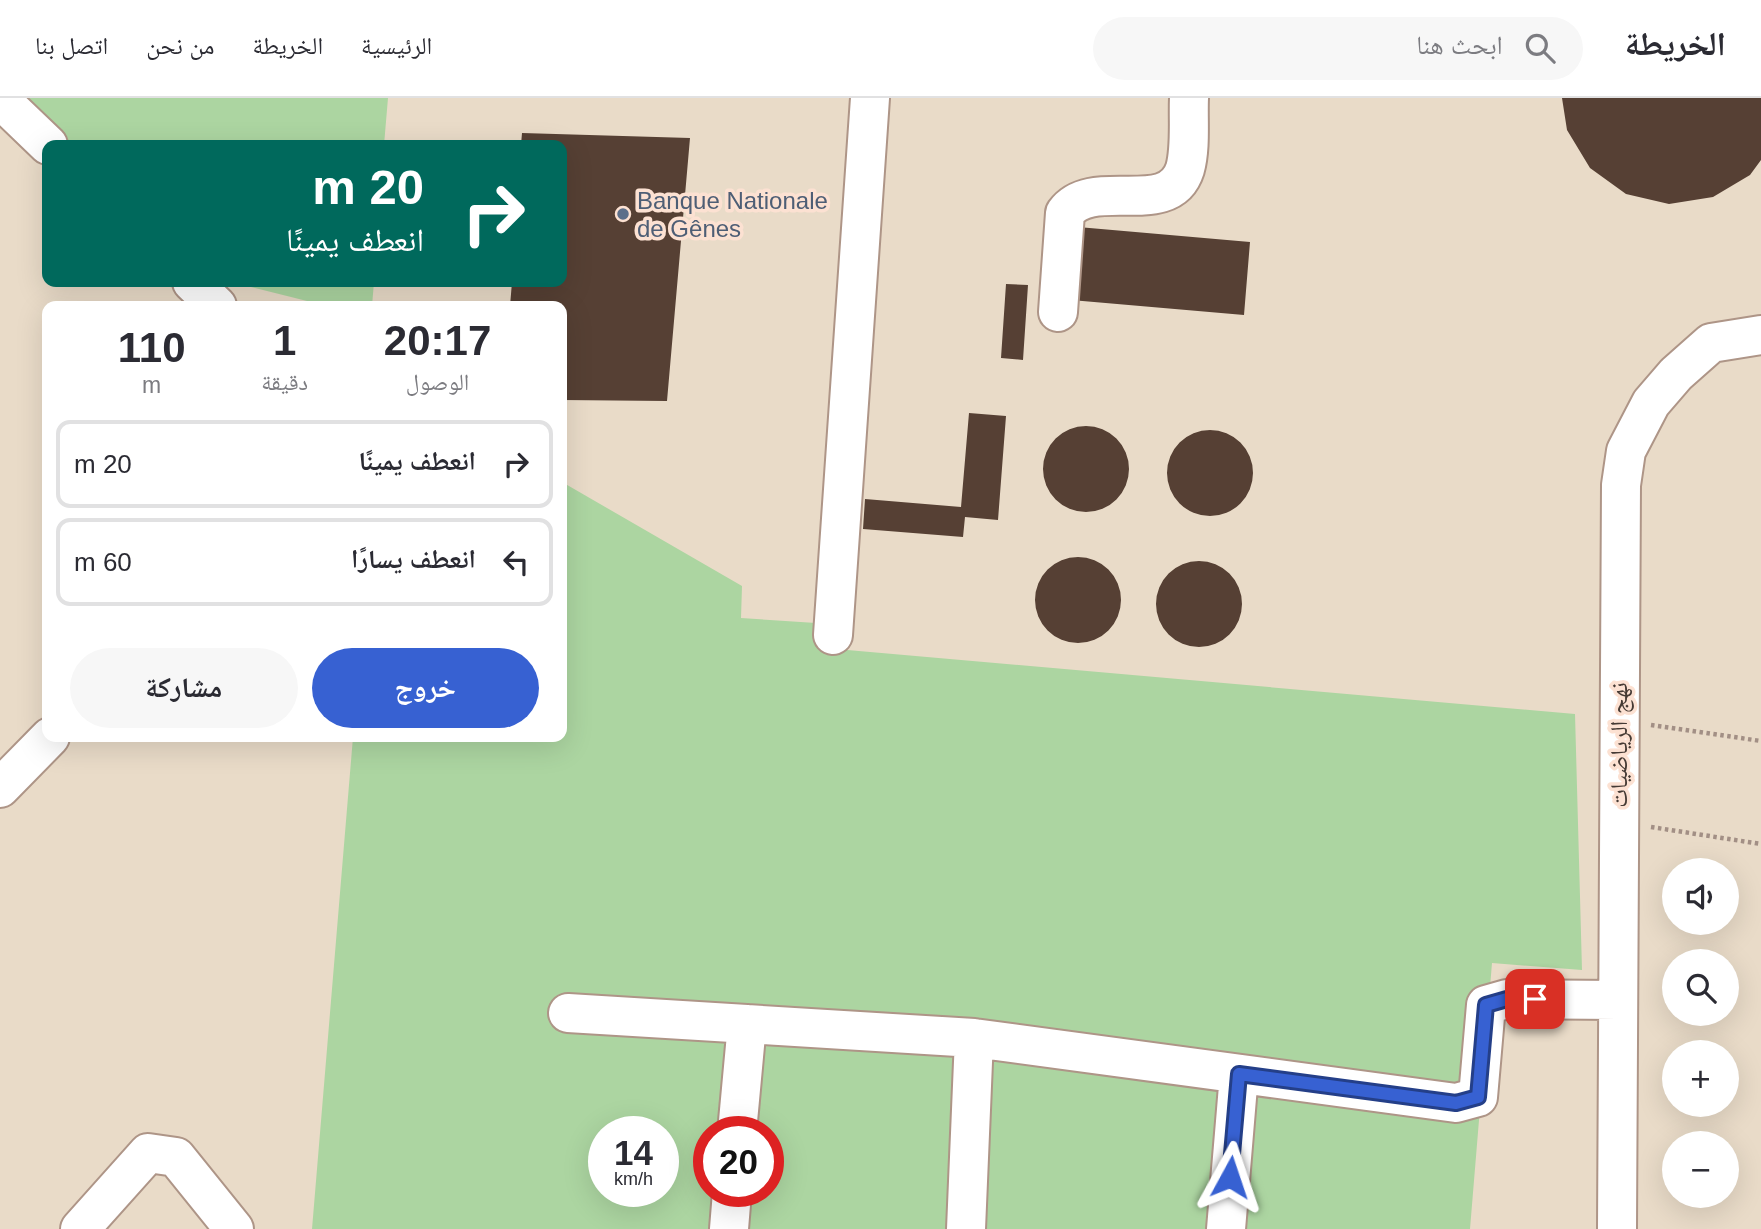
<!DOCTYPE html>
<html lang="ar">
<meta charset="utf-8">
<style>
:root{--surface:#fff;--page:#f7f7f7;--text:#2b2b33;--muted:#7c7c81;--line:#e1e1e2;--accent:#3761d2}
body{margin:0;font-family:Helvetica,"Noto Naskh Arabic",sans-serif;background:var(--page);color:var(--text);direction:rtl;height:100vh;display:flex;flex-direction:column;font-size:26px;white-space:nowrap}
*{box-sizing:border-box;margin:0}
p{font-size:23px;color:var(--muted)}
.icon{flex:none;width:38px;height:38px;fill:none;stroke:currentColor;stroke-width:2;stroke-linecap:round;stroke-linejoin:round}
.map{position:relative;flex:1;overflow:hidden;direction:ltr}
.side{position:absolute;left:42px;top:203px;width:525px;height:441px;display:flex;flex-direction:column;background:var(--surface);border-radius:14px;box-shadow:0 7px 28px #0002;direction:rtl}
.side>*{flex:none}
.guide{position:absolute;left:42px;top:42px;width:525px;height:147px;border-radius:14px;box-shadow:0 7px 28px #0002;direction:rtl;background:#00695c;color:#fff;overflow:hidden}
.buttons{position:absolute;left:1662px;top:760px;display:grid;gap:14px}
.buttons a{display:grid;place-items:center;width:77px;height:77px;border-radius:50%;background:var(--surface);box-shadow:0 7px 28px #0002;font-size:35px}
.speed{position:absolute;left:588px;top:1018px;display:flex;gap:14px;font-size:35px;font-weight:700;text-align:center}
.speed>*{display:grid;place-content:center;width:91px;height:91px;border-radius:50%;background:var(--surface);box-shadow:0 7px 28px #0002;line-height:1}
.speed small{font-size:18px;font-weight:400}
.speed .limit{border:10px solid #d22;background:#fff;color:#111}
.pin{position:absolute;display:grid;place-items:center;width:60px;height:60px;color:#fff;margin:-30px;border-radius:14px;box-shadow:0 4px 10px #0006}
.me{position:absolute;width:77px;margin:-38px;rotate:5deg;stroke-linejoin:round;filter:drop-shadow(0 0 5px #0008)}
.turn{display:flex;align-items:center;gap:24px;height:147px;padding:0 28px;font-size:32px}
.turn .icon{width:91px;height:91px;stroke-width:2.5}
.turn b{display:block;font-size:49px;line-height:60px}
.eta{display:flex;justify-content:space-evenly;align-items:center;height:119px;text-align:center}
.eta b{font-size:42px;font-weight:700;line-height:49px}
.button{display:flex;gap:14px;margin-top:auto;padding:14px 28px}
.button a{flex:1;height:80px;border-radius:42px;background:var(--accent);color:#fff;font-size:28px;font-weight:700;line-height:80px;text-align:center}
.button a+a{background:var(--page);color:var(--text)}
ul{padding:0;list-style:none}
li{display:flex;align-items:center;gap:21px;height:88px;margin:0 14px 10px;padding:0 14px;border:4px solid var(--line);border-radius:14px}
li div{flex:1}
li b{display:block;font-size:26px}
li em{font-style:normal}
header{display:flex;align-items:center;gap:42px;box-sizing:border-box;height:98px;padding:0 35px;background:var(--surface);border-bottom:2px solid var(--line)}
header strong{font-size:33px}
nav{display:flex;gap:38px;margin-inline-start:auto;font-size:24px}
.search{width:490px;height:63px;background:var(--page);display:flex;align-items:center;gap:18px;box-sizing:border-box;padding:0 24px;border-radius:38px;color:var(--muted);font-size:26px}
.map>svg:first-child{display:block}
.industrial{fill:#e9dbc8;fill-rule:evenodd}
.green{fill:#acd5a1;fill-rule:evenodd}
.building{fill:#564034}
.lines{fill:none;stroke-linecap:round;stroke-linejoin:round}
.minor-casing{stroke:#ae9587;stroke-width:42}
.path{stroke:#a28f85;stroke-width:4.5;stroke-dasharray:3.5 3.5;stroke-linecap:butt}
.minor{stroke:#fff;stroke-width:38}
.route-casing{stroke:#243f88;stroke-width:18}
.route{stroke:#3761d2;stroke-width:12}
.service-dot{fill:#5c6f8a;stroke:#fce1d2;stroke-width:2.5}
.labels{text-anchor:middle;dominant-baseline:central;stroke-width:7;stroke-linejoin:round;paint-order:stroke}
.service-label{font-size:24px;fill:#4e5e75;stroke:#fce1d2;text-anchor:start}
.street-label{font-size:24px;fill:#453a34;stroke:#fce1d2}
</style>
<header>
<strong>الخريطة</strong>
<div class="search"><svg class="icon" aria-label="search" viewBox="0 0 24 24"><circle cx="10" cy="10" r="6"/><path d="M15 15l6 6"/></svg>ابحث هنا</div>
<nav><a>الرئيسية</a><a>الخريطة</a><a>من نحن</a><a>اتصل بنا</a></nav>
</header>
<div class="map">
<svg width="1761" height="1131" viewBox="0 0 1761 1131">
<rect width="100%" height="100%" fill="#fce1d2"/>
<path class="industrial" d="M0,0H1761V1131H0ZM47,47H562V184H47ZM47,208H562V639H47ZM1675,772H1727V824H1675ZM1675,863H1727V915H1675ZM1675,954H1727V1006H1675ZM604,1034H663V1094H604ZM709,1034H768V1094H709ZM1675,1045H1727V1097H1675Z"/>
<path class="green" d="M14,0H388L384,47H63Z
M231,184H374L372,208H327Z
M562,384L742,488L741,520L816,525L836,551L1575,616L1582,872L1492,865L1470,1131H312L353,639H562ZM604,1034H663V1094H604ZM709,1034H768V1094H709Z"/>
<path class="building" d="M1562,0H1761V62L1750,77L1713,99L1669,106L1626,96L1590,70L1567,32Z
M522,35L690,40L667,303L562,302V208H510L512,184H562V47H521Z
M1078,129L1250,144L1244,217L1071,202Z
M1006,186L1028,187L1023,262L1001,260Z
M969,315L1006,318L998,422L965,419L963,439L863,431L865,401L961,409Z
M1043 371a43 43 0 1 1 86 0a43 43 0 1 1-86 0Z
M1167 375a43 43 0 1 1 86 0a43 43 0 1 1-86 0Z
M1035 502a43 43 0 1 1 86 0a43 43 0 1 1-86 0Z
M1156 506a43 43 0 1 1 86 0a43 43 0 1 1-86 0Z"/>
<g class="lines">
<g class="minor-casing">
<path id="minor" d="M0,1L48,47
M192,184L217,208
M1058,214L1065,115C1093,77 1169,122 1185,71C1191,50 1188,22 1189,0
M833,537L870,0
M0,690L50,639
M568,915L974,940L1456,1005L1478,999L1486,907L1507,901L1618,902
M737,1034L747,926
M80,1131L148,1055L176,1059L234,1131
M729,1131L732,1094
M966,1131L974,940
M1226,1131L1239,976
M1617,1131L1621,387L1626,353L1651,305L1676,276L1711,245L1761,237"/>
</g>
<path class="path" d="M1651,627L1761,643
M1651,729L1761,746"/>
<use href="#minor" class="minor"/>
</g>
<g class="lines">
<g class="route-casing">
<path id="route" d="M1230,1079L1239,976L1456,1005L1478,999L1486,907L1507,901H1535"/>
</g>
<use href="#route" class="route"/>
</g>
<circle class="service-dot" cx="623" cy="116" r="7"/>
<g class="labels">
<g class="service-label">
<text x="637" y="102">Banque Nationale<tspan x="637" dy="28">de Gênes</tspan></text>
</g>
<g class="street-label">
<text transform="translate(1618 647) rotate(-90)">نهج الرياضيات</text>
</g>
</g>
</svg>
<div class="buttons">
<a><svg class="icon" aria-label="sound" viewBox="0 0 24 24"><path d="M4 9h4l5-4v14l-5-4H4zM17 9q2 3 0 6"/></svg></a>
<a><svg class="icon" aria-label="search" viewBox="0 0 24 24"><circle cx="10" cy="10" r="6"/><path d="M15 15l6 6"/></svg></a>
<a>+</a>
<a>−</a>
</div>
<div class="speed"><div>14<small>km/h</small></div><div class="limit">20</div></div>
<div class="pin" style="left:1535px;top:901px;background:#d93025"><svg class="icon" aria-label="arrive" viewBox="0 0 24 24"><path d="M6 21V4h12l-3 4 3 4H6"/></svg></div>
<svg class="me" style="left:1230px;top:1079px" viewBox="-20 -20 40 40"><path d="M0-17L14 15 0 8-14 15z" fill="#3761d2" stroke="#fff" stroke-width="4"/></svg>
<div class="guide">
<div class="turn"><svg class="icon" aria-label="right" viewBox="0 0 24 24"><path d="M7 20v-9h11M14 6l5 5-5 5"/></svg><div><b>20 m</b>انعطف يمينًا</div></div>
</div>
<section class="side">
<div class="eta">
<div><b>20:17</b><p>الوصول</p></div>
<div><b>1</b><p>دقيقة</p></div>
<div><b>110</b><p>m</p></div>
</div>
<ul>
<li><svg class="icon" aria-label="right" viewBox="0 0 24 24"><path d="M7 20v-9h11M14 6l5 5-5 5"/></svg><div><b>انعطف يمينًا</b></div><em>20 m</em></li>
<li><svg class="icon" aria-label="left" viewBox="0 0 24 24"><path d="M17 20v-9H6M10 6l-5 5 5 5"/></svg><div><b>انعطف يسارًا</b></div><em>60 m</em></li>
</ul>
<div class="button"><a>خروج</a><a>مشاركة</a></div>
</section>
</div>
